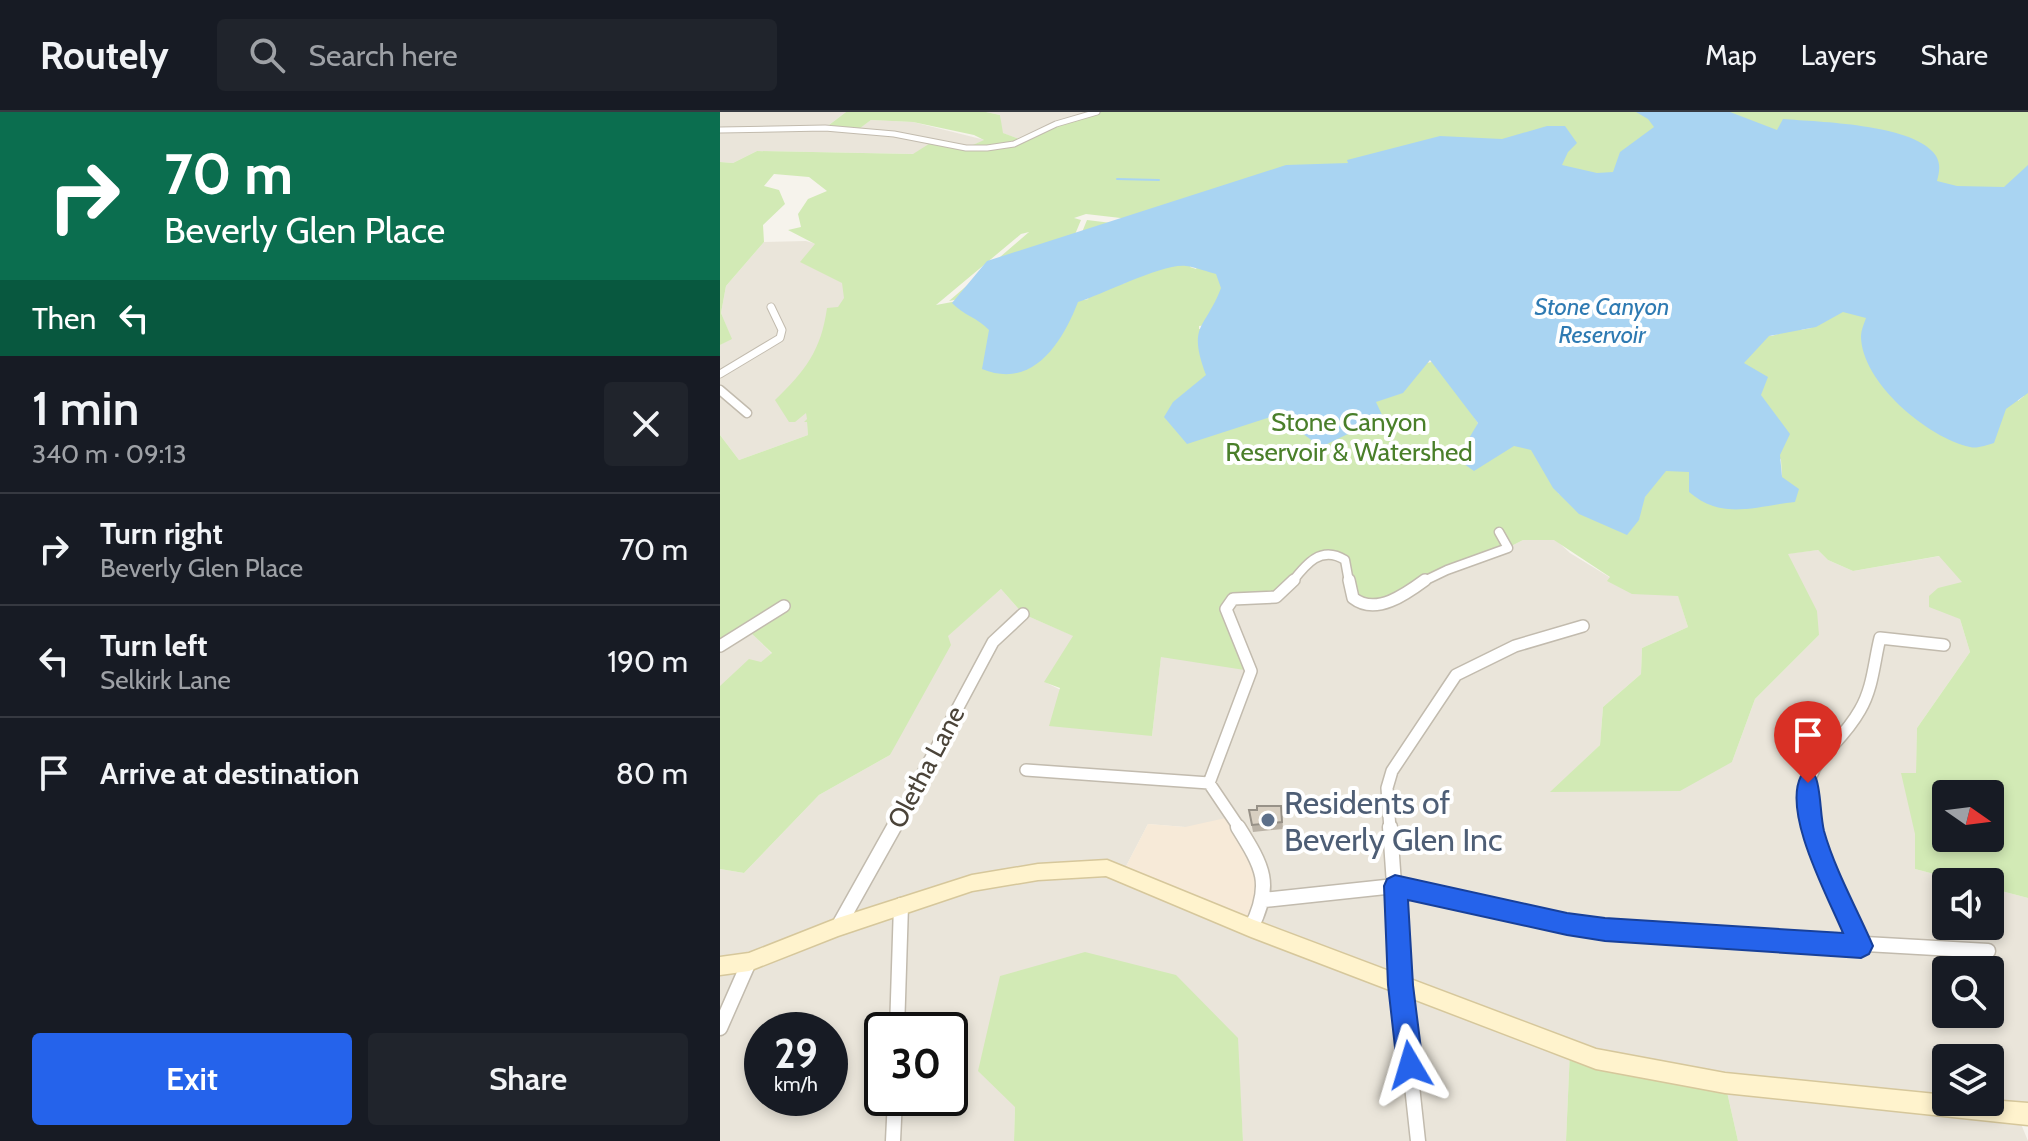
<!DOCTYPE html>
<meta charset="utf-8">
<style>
:root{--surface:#171b24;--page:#20242c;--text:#f1f3f6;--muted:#9ea1a6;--line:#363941;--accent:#2563eb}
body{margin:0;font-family:Cabin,sans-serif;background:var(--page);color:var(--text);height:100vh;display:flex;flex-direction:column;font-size:30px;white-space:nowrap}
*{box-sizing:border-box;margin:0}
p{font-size:26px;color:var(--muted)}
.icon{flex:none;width:44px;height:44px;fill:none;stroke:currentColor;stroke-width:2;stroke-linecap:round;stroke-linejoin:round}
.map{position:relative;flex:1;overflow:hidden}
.sheet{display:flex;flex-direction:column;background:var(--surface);width:720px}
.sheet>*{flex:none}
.guide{background:#0b6e4f;color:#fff;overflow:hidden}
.needle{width:52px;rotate:104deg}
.fabs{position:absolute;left:1212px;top:668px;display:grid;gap:16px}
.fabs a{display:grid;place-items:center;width:72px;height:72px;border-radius:8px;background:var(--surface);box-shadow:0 4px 12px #0003;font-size:40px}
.speed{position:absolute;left:24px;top:900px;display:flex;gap:16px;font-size:40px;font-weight:700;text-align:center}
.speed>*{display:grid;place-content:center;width:104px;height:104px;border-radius:50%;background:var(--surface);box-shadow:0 4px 12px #0003;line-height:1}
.speed small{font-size:20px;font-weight:400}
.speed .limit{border:4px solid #111;border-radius:12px;background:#fff;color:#111}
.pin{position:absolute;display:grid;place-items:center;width:68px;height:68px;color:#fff;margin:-82px -34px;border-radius:50% 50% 50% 0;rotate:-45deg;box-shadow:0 0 8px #0007}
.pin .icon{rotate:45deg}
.me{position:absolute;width:88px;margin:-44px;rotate:353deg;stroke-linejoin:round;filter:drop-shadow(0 0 6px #0008)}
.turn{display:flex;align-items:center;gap:28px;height:168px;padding:0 32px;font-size:36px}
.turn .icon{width:104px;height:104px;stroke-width:2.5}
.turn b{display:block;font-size:56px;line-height:68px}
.then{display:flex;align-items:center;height:76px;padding:0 32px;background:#0003;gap:16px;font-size:30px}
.round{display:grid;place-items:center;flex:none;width:84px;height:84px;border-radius:8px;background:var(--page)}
.overview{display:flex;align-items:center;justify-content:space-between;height:136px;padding:0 32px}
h1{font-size:48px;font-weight:600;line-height:60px}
.cta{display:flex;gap:16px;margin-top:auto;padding:16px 32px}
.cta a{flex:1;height:92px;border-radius:8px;background:var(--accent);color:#fff;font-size:32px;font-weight:600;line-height:92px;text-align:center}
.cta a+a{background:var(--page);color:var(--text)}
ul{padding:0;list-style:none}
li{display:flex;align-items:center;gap:24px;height:112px;padding:0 32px;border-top:2px solid var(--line)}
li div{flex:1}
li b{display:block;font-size:30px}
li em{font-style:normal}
header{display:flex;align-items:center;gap:48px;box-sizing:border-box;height:112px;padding:0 40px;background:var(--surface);border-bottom:2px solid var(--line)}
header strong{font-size:38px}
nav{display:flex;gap:44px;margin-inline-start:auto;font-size:28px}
.search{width:560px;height:72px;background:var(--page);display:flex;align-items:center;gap:20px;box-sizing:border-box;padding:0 28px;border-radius:8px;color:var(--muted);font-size:30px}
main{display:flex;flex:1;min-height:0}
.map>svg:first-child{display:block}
.residential{fill:#eae5da;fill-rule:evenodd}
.commercial{fill:#f7ead8}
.green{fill:#d2eab5;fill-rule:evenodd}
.water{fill:#a9d4f2}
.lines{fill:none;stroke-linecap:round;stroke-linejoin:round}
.stream{stroke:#a9d4f2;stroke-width:2}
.minor-far4-casing{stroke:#c2bbae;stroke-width:7}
.minor-far3-casing{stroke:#c2bbae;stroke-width:9}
.minor-far2-casing{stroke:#c2bbae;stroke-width:11}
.minor-far1-casing{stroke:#c2bbae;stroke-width:14}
.minor-casing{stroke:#c2bbae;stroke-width:17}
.secondary-casing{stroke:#d6c79b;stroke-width:3}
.minor-far4{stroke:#fff;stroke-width:5}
.minor-far3{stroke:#fff;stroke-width:7}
.minor-far2{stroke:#fff;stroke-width:8}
.minor-far1{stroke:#fff;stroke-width:11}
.minor{stroke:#fff;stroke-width:14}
.secondary{fill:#fff3cd;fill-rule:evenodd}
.wall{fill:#bab2a6}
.building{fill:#d8cfc1;stroke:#979187;stroke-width:2}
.route{fill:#2563eb;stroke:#184099;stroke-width:2}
.service-dot{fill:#5c6f8a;stroke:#fff;stroke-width:3}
.labels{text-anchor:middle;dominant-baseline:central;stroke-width:8;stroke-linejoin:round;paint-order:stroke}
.far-water-label{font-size:24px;font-style:italic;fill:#2e7ab2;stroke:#fff}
.park-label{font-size:26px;fill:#4a7f2a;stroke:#fff}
.street-label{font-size:26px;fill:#4b4439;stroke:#fff}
.near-service-label{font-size:32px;fill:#4e5e75;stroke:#fff;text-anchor:start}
</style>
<header>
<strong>Routely</strong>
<div class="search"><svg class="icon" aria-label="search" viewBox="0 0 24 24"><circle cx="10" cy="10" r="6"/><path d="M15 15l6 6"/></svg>Search here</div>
<nav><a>Map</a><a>Layers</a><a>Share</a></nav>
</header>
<main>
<section class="sheet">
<div class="guide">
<div class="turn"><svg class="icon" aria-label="right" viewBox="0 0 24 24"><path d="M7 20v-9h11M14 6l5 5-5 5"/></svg><div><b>70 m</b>Beverly Glen Place</div></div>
<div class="then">Then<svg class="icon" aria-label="left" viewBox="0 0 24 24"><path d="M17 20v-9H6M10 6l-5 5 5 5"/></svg></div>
</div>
<div class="overview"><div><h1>1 min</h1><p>340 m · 09:13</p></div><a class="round"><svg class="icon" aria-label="close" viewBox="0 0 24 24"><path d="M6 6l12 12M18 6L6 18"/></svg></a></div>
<ul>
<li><svg class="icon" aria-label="right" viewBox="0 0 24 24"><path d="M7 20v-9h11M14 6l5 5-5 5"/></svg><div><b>Turn right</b><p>Beverly Glen Place</p></div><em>70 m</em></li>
<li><svg class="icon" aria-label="left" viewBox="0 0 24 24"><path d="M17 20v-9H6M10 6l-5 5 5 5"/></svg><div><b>Turn left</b><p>Selkirk Lane</p></div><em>190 m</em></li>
<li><svg class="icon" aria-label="arrive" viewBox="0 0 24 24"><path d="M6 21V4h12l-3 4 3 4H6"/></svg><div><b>Arrive at destination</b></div><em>80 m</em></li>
</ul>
<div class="cta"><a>Exit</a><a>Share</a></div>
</section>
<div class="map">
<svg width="1308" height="1029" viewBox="0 0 1308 1029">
<rect width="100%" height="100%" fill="#f6f3ec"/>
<path class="residential" d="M0,0H126L106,15L136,18L151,8L193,10L265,28L246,36L196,42L37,39L13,51L0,50Z
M266,0H377L302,28L282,21L280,3Z
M86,129L120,139L147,171L103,228L87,303L88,323L19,348L0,323V233L11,226L1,201L6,174L44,130Z
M803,428H836L850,441L912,479L957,480L968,515L922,536L921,562L883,595L880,633L831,680L1012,650L1035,587L1099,523L1064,442L1098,438L1108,448L1133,459L1220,444L1245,469L1240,507L1250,540L1197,616L1195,757L1245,770H1226V814H1270V776L1308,786V1002H1297L1308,1029H1018L1005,971L850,939L846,1029H523L517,926L295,995L294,1029H0V757L24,761L99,683L170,643L227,524L281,477L303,502L354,524L325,570L432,624L441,544L506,497L603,442L704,468L772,444ZM428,712L465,715L402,762ZM1226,858H1270V902H1226ZM42,918H110V986H42ZM162,918H230V986H162ZM1226,946H1270V990H1226Z
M28,517L52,542L0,581V534Z"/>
<path class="commercial" d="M510,705L544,766L531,816L402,762L428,712L465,715Z"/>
<path class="green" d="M126,0H266L280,3L283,21L302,28L336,12L377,0H1308V206L680,137L675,145C620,139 572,118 516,132L496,117L366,102L354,106L361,108L341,156L327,169L229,189L309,120L301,122L216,193L323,173L270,223V231L331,173L363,188L369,187L335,169L347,157L367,108L424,115L397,173L405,171L431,115L489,122L470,155L476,157L494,127C516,148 530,131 557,132L520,209L479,214V217L519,213L533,275L455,289L451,294L534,280L538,304L547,303L542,278L724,248L725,263L758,311L745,340L757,331L767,311L756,284L822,287L850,294L832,340L818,349L839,382L918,409L920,403L843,377L824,353L841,343L859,296L943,317L927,352L924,386C937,370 943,339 952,318L1030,315L1062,364L1061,348L1040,314L1062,313L1058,308L1036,309L990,237L1009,220L1052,224L1061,221L1008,216L977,173L1103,187L1081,218L1091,216L1110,188L1262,205L1275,238L1251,239L1142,229L1205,313L1221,323L1150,234L1278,243L1298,289L1304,284L1286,242L1308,241V786L1270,776V770H1245L1195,757V722L1181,661H1196L1197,616L1250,540L1240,507L1209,495V484L1218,476L1242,470L1219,444L1133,459L1108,448L1098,438L1068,442L1097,499L1099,523L1035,587L1012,650L960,679L830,680L880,633L883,595L921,562L922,536L968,515L958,484L912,482L887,469L890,465L834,428H803L772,444L718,461L671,489L649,492L632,485C629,474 634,458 626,449C622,444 615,443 609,443C581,442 578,475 557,485C544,490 527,485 513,487L506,497C511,520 527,536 531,559L441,545L432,624L329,614L340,576L324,570L353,524L303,502L281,477L228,524L231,533L170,643L99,683L24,761L0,757V574L29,547L41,550L52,541L28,518L0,534V323L19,348L88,323L87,310H84L87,307L86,301L75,310H69L55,288C85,259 101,239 107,196L118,195L124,186L122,171L80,150L95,132L68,118L81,115L78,102L88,87L107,79L89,65L54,62L44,74L59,78L65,92L43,113L44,130L6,174L1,201L12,227L0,233V50L13,51L37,39L193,42L212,30L246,36L264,28L254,23L193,10L151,8L136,19L105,16ZM1226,682H1270V726H1226Z
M365,840L456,863L518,926L523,1029H294L295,995L258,959L280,864Z
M850,938L1005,971L1018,1029H846Z"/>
<path class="water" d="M916,0H1010L1057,18L1063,7C1100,10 1188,12 1213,40C1221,49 1220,58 1217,69L1237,74L1284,75L1308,53V281L1286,297L1274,331C1266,333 1257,337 1250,335C1208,326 1141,270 1141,224C1141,218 1144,212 1146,206L1123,200L1096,215L1049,224L1024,251L1048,265L1041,283L1070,322L1060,343L1062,365L1079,377L1075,390C1034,394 1003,409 969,380V360L946,359L925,385L919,408L907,423L859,402L833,376L811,338L794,334L754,359L741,350L748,328L758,311L710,248L683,281L656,290L663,305L601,335L557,303L467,332L444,305L453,290L486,263C467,212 485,218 501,176L496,162C487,160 476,155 466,154C443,151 382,183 358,190C342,231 313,278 262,257L269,218C258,206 243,203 232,191L267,149L566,53L628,51L627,48L720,24L782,27L827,14H845L857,31L848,40L842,53L877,61L893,60L900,40L934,15L928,7Z"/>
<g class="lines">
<path class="stream" d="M397,67L439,68"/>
<g class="minor-far4-casing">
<path id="minor-far4" d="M0,18L105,16L174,22L246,36H267L294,32L336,12L377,0"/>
</g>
<g class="minor-far3-casing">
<path id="minor-far3" d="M0,262L60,226L62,218L51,195"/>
</g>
<g class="minor-far2-casing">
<path id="minor-far2" d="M0,278L27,301
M572,470C586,452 601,433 625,448L629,470
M702,470L727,458L788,436L779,420"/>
</g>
<g class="minor-far1-casing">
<path id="minor-far1" d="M629,468L633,486C656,504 686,482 705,468
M0,534L64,494
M306,658L489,671
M173,717L273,530L303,502
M520,717L489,671L531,559L506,497L513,487L556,485L574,468
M670,717L667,676L672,659L736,563L795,534L863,514
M1092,717C1073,649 1113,646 1140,598C1153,576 1154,550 1160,526L1224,533"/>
</g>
<g class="minor-casing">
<path id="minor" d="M518,715C543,755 553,772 531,816
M670,715L681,873L698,1029
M1091,715L1104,754L1141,834
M544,788L675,774L847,812L885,817L1268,839
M118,815L174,715
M0,916L29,850
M177,918L181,793
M173,1029L175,986"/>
</g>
<g class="secondary-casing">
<path id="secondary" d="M387,748L534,808L876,937L1005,961L1226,983V990H1270V988L1308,991V1013L1005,981L876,957L531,825L386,764L318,768L252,779L118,824L29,859L0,863V845L29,841L118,806L252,763L318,752Z"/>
</g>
<use href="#minor-far4" class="minor-far4"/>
<use href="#minor-far3" class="minor-far3"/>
<use href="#minor-far2" class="minor-far2"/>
<use href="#minor-far1" class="minor-far1"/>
<use href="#minor" class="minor"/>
<use href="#secondary" class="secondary"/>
</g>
<path class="wall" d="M529,698L562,701L563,717L533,720Z"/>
<path class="building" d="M537,694H561L562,710L532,713L529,698H537Z"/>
<path class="route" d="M1088,662L1095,664C1101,675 1100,703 1104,719C1115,758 1137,797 1153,834L1149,842L1141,846L885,829L847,823L688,788L693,873L703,953L699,963L690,966L680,963L677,953L668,873L664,774L667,767L675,763L847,801L885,806L1123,821C1108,785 1062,701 1081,664Z"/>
<circle class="service-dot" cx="548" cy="708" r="8"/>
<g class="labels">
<g class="far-water-label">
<text x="882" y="194">Stone Canyon<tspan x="882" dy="28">Reservoir</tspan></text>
</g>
<g class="park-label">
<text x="629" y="310">Stone Canyon<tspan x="629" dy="30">Reservoir &amp; Watershed</tspan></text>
</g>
<g class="street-label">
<text transform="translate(206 655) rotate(-62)">Oletha Lane</text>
</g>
<g class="near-service-label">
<text x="564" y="690">Residents of<tspan x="564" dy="37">Beverly Glen Inc</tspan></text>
</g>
</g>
</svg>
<div class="fabs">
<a><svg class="needle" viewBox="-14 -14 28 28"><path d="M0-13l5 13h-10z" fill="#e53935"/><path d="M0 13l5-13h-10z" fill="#9ea1a6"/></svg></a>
<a><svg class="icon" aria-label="sound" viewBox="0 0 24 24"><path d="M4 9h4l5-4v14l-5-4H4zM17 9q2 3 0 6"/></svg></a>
<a><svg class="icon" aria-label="search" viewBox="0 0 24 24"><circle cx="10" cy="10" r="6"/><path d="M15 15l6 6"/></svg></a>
<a><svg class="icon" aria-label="layers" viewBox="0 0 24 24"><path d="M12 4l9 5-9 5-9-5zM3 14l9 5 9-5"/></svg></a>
</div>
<div class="speed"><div>29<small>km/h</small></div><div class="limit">30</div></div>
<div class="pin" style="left:1088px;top:671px;background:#d93025"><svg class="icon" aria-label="arrive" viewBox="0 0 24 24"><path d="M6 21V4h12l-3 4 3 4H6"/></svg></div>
<svg class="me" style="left:690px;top:953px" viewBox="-20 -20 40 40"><path d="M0-17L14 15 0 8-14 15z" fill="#2563eb" stroke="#fff" stroke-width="4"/></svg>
</div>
</main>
